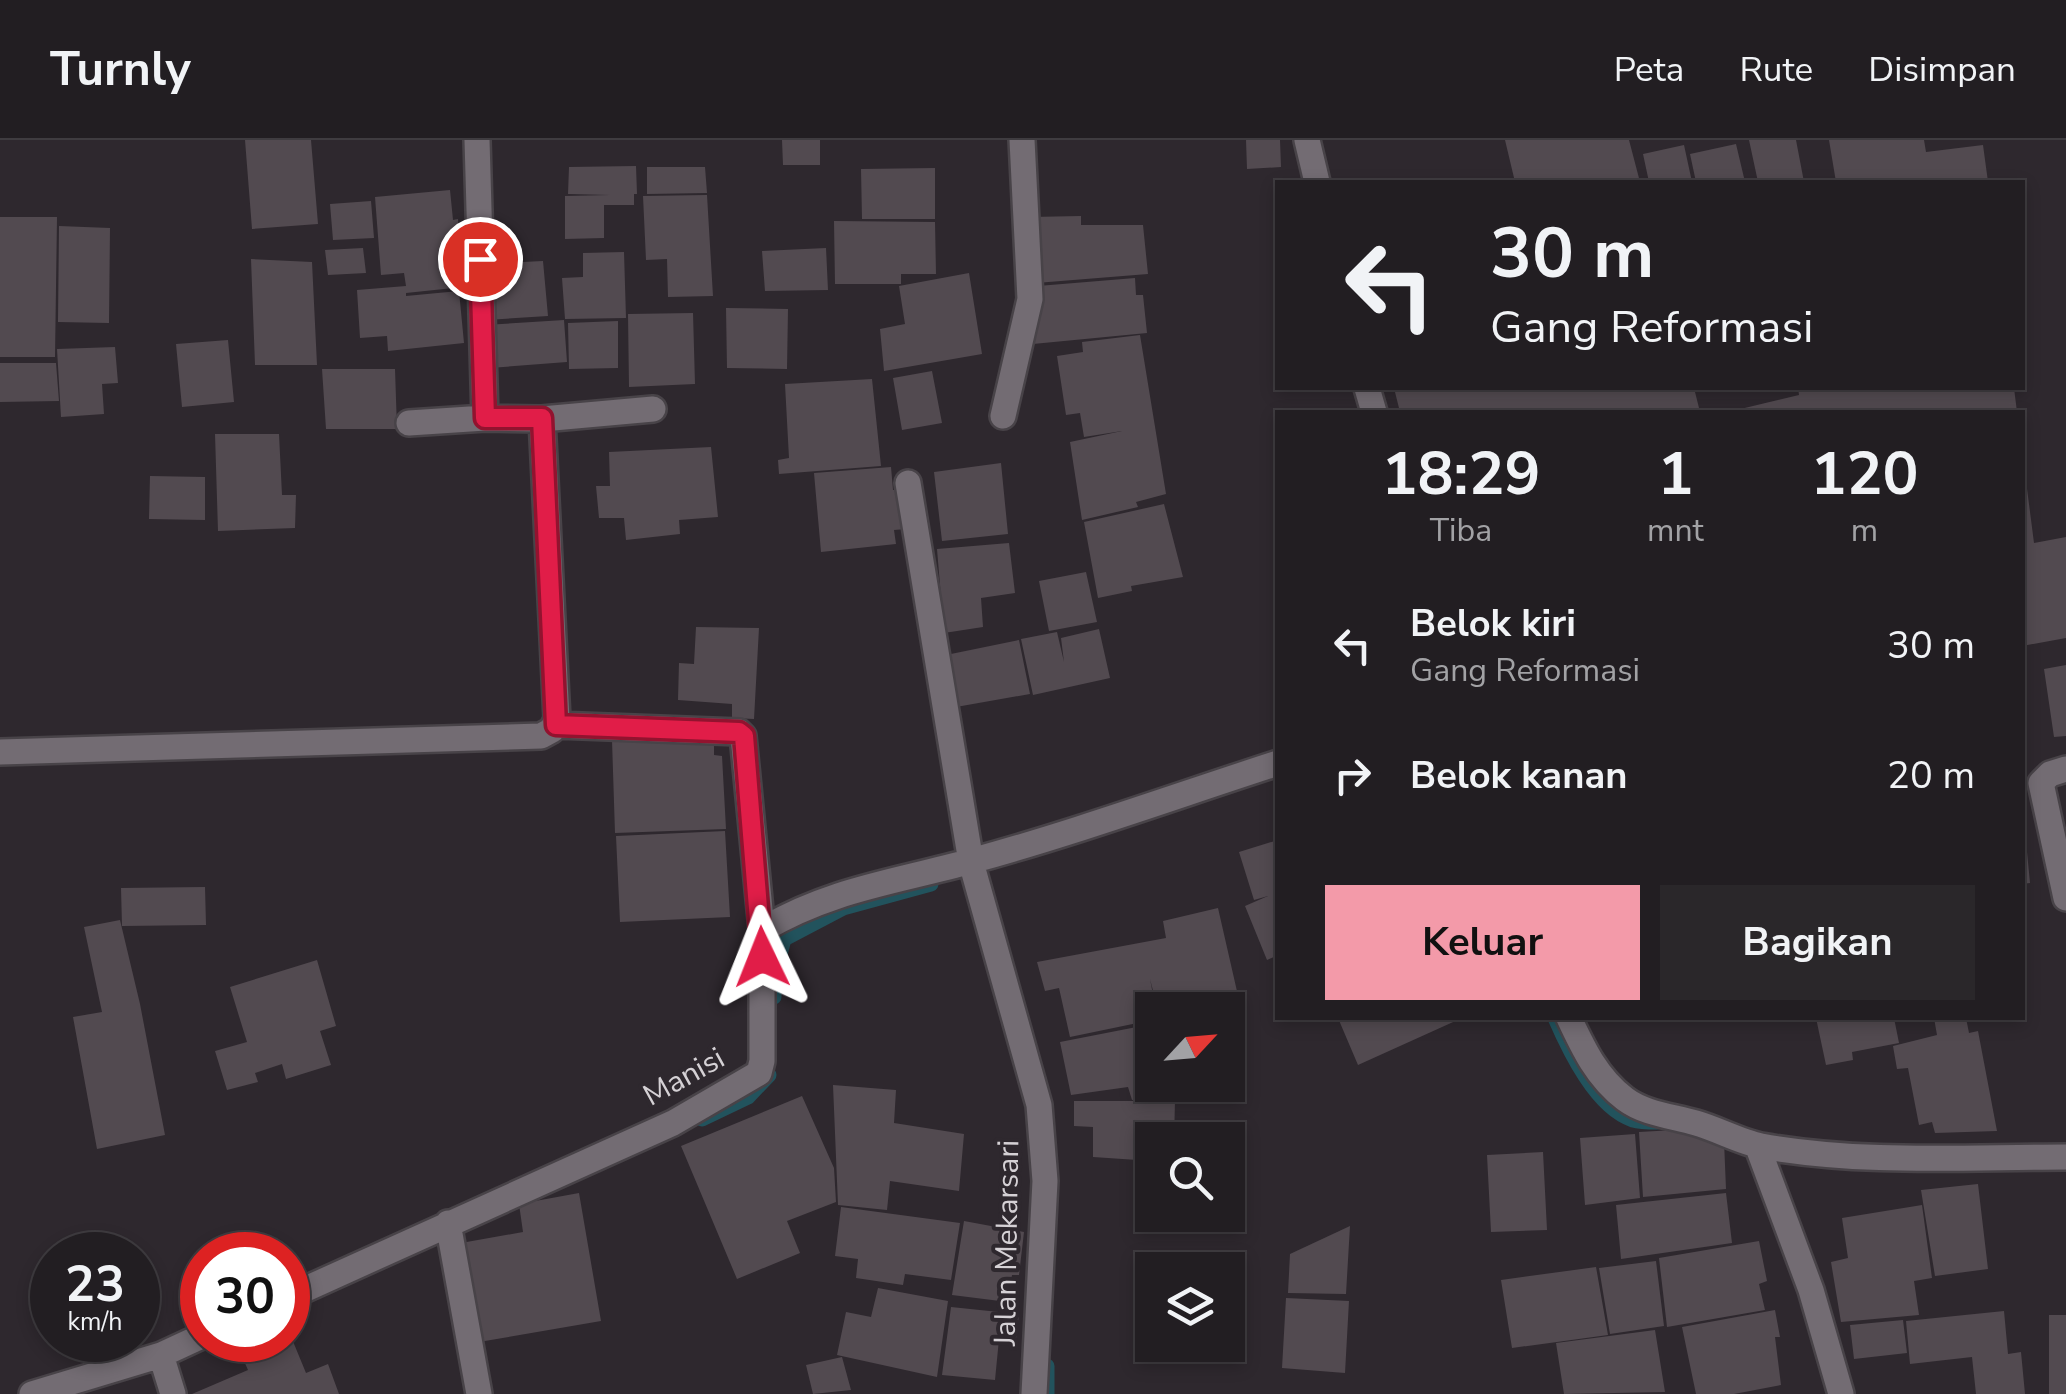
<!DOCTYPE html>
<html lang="id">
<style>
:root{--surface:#221e22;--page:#2a272a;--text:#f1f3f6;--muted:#a2a2a5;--line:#3f3c40;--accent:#f39aa9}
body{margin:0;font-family:"Nunito Sans",sans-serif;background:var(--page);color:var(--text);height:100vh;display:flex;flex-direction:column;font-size:38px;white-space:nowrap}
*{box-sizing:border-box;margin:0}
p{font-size:32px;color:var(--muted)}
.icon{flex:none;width:55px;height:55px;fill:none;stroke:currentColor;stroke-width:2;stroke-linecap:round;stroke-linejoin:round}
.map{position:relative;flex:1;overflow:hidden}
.panel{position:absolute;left:1275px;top:270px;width:750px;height:610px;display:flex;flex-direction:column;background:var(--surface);border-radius:0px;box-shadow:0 5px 15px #0003,0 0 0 2px var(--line)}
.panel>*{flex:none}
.hud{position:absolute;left:1275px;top:40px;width:750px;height:210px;border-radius:0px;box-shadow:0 5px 15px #0003,0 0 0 2px var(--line);background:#221e22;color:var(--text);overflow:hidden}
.needle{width:65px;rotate:64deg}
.controls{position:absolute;left:1135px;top:852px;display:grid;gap:20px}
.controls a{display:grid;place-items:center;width:110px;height:110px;border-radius:0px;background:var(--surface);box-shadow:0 5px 15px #0003,0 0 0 2px var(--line);font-size:50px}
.speed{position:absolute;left:30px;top:1092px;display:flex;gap:20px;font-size:50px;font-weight:700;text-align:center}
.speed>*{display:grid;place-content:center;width:130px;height:130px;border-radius:50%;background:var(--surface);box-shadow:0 5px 15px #0003,0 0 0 2px var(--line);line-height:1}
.speed small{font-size:25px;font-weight:400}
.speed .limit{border:15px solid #d22;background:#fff;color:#111}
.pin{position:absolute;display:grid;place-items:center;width:85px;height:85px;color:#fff;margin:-42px;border:5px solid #fff;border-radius:50%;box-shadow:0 2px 10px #0007}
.me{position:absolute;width:110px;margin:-55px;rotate:358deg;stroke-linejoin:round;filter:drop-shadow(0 0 8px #0008)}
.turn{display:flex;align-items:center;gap:35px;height:210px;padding:0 50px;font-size:45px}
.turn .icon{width:130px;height:130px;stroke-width:2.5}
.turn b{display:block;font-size:70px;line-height:85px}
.eta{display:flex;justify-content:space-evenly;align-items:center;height:170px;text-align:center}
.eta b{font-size:60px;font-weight:700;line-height:70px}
.primary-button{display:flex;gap:20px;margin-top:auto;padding:20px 50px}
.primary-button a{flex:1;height:115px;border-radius:0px;background:var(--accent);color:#111;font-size:40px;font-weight:700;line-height:115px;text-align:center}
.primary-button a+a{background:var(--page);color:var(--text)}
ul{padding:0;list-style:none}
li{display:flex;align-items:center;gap:30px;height:130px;padding:0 50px}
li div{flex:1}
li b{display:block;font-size:38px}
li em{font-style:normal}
header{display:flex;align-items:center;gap:60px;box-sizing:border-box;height:140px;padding:0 50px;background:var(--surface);border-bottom:2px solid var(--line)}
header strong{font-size:48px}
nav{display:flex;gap:55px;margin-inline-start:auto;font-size:35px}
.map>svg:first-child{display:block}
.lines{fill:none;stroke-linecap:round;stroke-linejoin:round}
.stream{stroke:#22535d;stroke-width:15}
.building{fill:#524a50}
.minor-casing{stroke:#484348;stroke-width:30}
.minor{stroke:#736c73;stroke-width:25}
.route-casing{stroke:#92132f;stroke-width:25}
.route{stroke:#e11d48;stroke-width:18}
.labels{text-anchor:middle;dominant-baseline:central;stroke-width:8;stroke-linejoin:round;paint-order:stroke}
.street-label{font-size:30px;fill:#d5d1d5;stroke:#2e282e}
</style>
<header>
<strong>Turnly</strong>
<nav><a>Peta</a><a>Rute</a><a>Disimpan</a></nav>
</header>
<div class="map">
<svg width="2066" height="1254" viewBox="0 0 2066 1254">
<rect width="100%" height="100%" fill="#2e282e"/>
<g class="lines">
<path class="stream" d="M774,857V837L784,799L843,768L931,744
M1555,878C1569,910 1596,968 1633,980C1640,982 1650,982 1657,982
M702,979L748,957L769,935
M1047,1254V1226"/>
</g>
<path class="building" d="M245,0H311L318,84L252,89Z
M782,0H820V25H783Z
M1246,0H1280L1281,27L1247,29Z
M1505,0H1629L1640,42H1515Z
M1749,0H1796L1804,42H1758Z
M1829,0H1924L1926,12L1983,5L1988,42H1836Z
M1736,4L1745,42H1696L1690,14Z
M1684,5L1692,42H1649L1643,14Z
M636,26L637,54H634V65H604V98L565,99V56L610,55L568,54L569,27Z
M647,27H705L707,53L647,54Z
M935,28V79H862L861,29Z
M450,50L453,80L458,79L463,147L406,153V156L459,151L464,203L388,211L387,196L360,198L357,150L406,146L404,133L381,135L375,57Z
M707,55L713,156L668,157L667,119L646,120L643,56Z
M371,61L374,98L333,100L330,64Z
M1081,76V85H1143L1148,134L1036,143L1030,77Z
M0,77H57L55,217H0Z
M834,81L935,82L936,134H901V144H835Z
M59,86L110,88L109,183L58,182Z
M363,108L366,133L328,135L325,110Z
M826,108L828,150L765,151L762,111Z
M624,112L626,178L565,179L562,138L583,137V113Z
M251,119L312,122L317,225H255Z
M543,121L548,176L487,180L483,124Z
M969,133L982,214L884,231L880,189L905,184L899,146Z
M1135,138L1136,155H1143L1147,193L1033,204L1029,172L1041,171L1038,146Z
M726,168L788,169L787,229L727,228Z
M693,173L695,244L629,247L628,174Z
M564,180L567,222L490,228L485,185Z
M618,181V228L569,229L568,183Z
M1140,195L1166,354L1136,362L1138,367L1082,380L1070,302L1122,291L1084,297L1080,273L1066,275L1057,216L1083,212L1082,202Z
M228,200L234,262L182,267L176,204Z
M115,207L118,243L102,244L104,274L61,277L57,209Z
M0,223H56L59,261L0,262Z
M322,229H395L397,289H326Z
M932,231L942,283L902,290L893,238Z
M872,239L881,326L779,334L778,320L789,318L785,244Z
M1394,248H1694L1700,272H1400Z
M1798,248H2014L2017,272H1728L1799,255Z
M215,294H279L282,355H296L295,388L218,391Z
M711,307L718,377L679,380L680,394L626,400L624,378H599L596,346H610L609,312Z
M1001,323L1008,394L942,401L934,332Z
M891,327L893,350H901L906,389L894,390L896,404L821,412L814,333Z
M2025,333L2034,403L2066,397V498L2022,506Z
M150,336L205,337V380L149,379Z
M1164,364L1183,437L1131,446L1132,451L1098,458L1084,382Z
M1009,403L1015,453L981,458L983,487L944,493L937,409Z
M1086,432L1097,482L1049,491L1039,441Z
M696,487L759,488L754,579L732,578V564L678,560L679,523L694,524Z
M1099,489L1110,538L1033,555L1021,499L1057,492L1064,522L1061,498Z
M1019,500L1030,554L956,567L946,515Z
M2066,525V596L2054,597L2044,529Z
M612,600L714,603V615L722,616L726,689L615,693Z
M725,691L730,777L620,782L616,696Z
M2022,691H2025L2030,743L2022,744Z
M1278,700V815L1267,820L1245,766L1268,756L1254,760L1239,712Z
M205,747L206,785L122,786L121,748Z
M1218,768L1239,860L1195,870H1158L1150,839L1156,870H1152V880L1070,897L1059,848L1045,851L1037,822L1166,798L1163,781Z
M120,780L140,864L165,995L97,1009L73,877L102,872L84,787Z
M317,820L336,886L320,891L331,925L286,939L282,924L255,933L258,942L227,950L215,911L247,902L230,847Z
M1338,878H1462L1358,925Z
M1816,878H1894L1899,903L1852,912L1853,920L1826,925Z
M1934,878H1966L1969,893L1978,891L1997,991L1935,993L1932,982L1919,985L1908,928L1897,929L1893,906L1937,895Z
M1152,884V945H1176L1177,952L1132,960L1128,947L1071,955L1060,902Z
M833,945L896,950L894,983L964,994L959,1051L890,1041L887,1070L838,1065Z
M802,956L834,1028L836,1062L787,1081L800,1113L737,1139L681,1006Z
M1074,961H1175L1174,1000H1152V1021L1093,1017V987L1074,986Z
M1709,988L1710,1002L1724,1001L1726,1049L1643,1057L1639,992Z
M1635,994L1640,1058L1585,1065L1580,998Z
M1543,1012L1547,1090L1491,1092L1487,1015Z
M1978,1044L1988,1129L1935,1136L1921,1050Z
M579,1053L601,1181L479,1202L461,1103L523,1092L519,1064Z
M1726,1053L1732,1103L1621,1119L1616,1065Z
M1922,1065L1932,1138L1914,1141L1919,1175L1841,1182L1831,1122L1848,1118L1842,1078Z
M841,1067L960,1083L951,1140L905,1134L903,1145L856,1138L858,1119L835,1116Z
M964,1081L1024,1092L1019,1135H1012L1008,1162L952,1155Z
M1350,1086L1346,1154L1288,1153L1290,1114Z
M1759,1101L1767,1141L1759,1144L1765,1170L1667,1187L1659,1118Z
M1656,1121L1664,1186L1610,1194L1599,1128Z
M1596,1127L1608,1195L1512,1208L1501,1140Z
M878,1148L948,1161L937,1237L837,1215L846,1172L871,1177Z
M1286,1158L1349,1161L1345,1233L1282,1228Z
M951,1167L1019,1174L1016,1199H999L995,1240L942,1235Z
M1775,1170L1780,1197H1775L1781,1245L1734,1254H1696L1682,1187Z
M2004,1171L2008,1214L2021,1212L2025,1254H1976L1972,1217L1910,1224L1906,1181Z
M2049,1175H2066V1254H2049Z
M1903,1180L1907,1213L1854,1219L1850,1185Z
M1655,1190L1665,1252L1564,1254L1556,1203Z
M292,1199L306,1233L328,1224L339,1254H192L248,1230L244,1221Z
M842,1217L851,1250L813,1254L806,1225Z"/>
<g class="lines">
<g class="minor-casing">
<path id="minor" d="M477,0L485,278
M1307,0L1317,42
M1367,248L1374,272
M1003,276L1030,159L1022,0
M542,279L653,269
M908,343L971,722L1039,965L1045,1041L1034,1254
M556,585L739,592L743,596L762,790
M0,612L541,596L552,590L557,579L542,279L485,278L409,283
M2066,629L2050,634L2041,643L2066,758
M1569,878C1583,908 1597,938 1625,959C1645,974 1672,976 1696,983C1717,989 1741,1002 1761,1006C1862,1024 1964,1017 2066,1017
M1757,1005L1811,1150L1841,1254
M448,1083L479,1254
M288,1157L673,983L759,933L762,921V790C831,749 896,742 971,721C1074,693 1176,656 1278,623
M161,1215L173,1254
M32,1254L161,1215L202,1196"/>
</g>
<use href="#minor" class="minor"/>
</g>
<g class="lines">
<g class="route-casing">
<path id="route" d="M480,119L485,278H542L556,585L739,592L744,596L762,817"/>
</g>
<use href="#route" class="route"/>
</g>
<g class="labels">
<g class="street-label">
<text transform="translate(684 937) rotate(-29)">Manisi</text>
<text transform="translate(1007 1103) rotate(-89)">Jalan Mekarsari</text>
</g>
</g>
</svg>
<div class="controls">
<a><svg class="needle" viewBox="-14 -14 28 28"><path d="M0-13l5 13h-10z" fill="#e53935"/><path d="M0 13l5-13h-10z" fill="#a2a2a5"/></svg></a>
<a><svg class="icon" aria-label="search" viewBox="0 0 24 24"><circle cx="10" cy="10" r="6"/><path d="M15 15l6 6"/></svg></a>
<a><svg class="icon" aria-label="layers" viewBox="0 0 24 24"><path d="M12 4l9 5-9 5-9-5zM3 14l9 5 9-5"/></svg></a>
</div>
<div class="speed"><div>23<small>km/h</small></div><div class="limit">30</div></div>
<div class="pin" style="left:480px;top:119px;background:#d93025"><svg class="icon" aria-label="arrive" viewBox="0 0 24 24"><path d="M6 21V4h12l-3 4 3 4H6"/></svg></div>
<svg class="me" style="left:762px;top:817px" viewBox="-20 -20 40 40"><path d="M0-17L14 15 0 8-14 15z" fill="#e11d48" stroke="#fff" stroke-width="4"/></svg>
<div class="hud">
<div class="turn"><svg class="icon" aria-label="left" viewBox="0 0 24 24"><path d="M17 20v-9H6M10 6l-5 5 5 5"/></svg><div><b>30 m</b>Gang Reformasi</div></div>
</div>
<section class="panel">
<div class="eta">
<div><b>18:29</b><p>Tiba</p></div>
<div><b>1</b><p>mnt</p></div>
<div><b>120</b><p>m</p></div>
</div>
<ul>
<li><svg class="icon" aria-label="left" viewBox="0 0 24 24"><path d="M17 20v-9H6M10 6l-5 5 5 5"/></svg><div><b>Belok kiri</b><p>Gang Reformasi</p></div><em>30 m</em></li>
<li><svg class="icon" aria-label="right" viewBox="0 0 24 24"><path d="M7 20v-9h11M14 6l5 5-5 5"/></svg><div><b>Belok kanan</b></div><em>20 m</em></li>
</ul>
<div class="primary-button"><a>Keluar</a><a>Bagikan</a></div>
</section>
</div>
